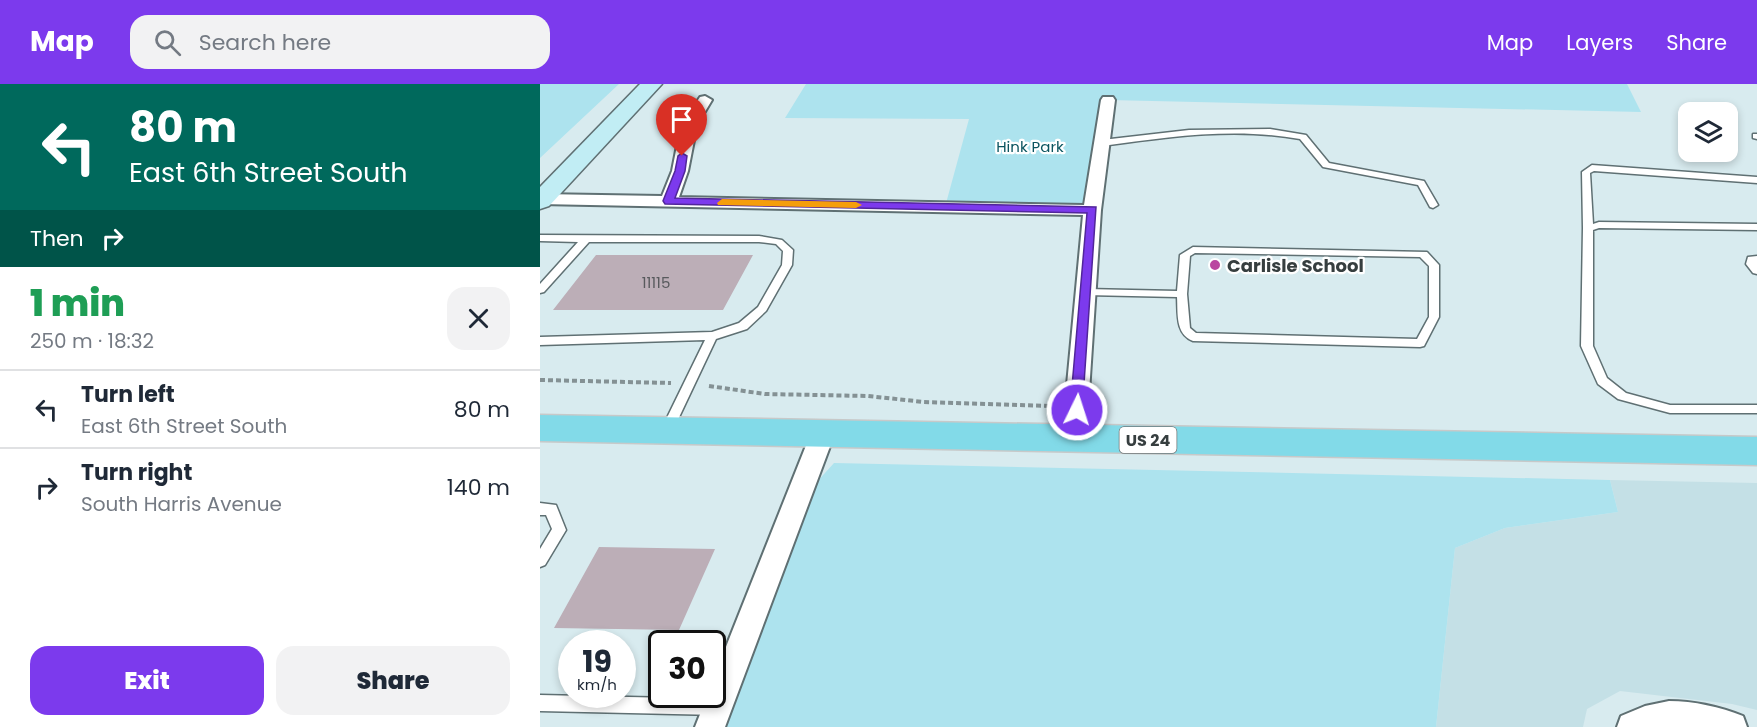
<!DOCTYPE html>
<meta charset="utf-8">
<style>
:root{--surface:#fff;--page:#f2f2f3;--text:#1f2937;--muted:#747a83;--line:#e0e1e3;--accent:#7c3aed}
body{margin:0;font-family:Poppins,sans-serif;background:var(--page);color:var(--text);height:100vh;display:flex;flex-direction:column;font-size:22px;white-space:nowrap}
*{box-sizing:border-box;margin:0}
p{font-size:20px;color:var(--muted)}
.icon{flex:none;width:33px;height:33px;fill:none;stroke:currentColor;stroke-width:2;stroke-linecap:round;stroke-linejoin:round}
.map{position:relative;flex:1;overflow:hidden}
.drawer{display:flex;flex-direction:column;background:var(--surface);width:540px}
.drawer>*{flex:none}
.guide{background:#00695c;color:#fff;overflow:hidden}
.controls{position:absolute;left:1138px;top:18px;display:grid;gap:12px}
.controls a{display:grid;place-items:center;width:60px;height:60px;border-radius:12px;background:var(--surface);box-shadow:0 3px 9px #0003;font-size:30px}
.speed{position:absolute;left:18px;top:546px;display:flex;gap:12px;font-size:30px;font-weight:700;text-align:center}
.speed>*{display:grid;place-content:center;width:78px;height:78px;border-radius:50%;background:var(--surface);box-shadow:0 3px 9px #0003;line-height:1}
.speed small{font-size:15px;font-weight:400}
.speed .limit{border:3px solid #111;border-radius:9px;background:#fff;color:#111}
.pin{position:absolute;display:grid;place-items:center;width:51px;height:51px;color:#fff;margin:-62px -26px;border-radius:50% 50% 50% 0;rotate:-45deg;box-shadow:0 0 6px #0007}
.pin .icon{rotate:45deg}
.me{position:absolute;width:66px;margin:-33px;rotate:4deg;stroke-linejoin:round;filter:drop-shadow(0 0 4px #0008)}
.turn{display:flex;align-items:center;gap:21px;height:126px;padding:0 30px;font-size:27px}
.turn .icon{width:78px;height:78px;stroke-width:2.5}
.turn b{display:block;font-size:42px;line-height:51px}
.then{display:flex;align-items:center;height:57px;padding:0 30px;background:#0003;gap:12px;font-size:22px}
.round{display:grid;place-items:center;flex:none;width:63px;height:63px;border-radius:18px;background:var(--page)}
.headline{display:flex;align-items:center;justify-content:space-between;height:102px;padding:0 30px}
h1{font-size:36px;font-weight:800;line-height:45px;color:#1e9e55}
.button{display:flex;gap:12px;margin-top:auto;padding:12px 30px}
.button a{flex:1;height:69px;border-radius:18px;background:var(--accent);color:#fff;font-size:24px;font-weight:800;line-height:69px;text-align:center}
.button a+a{background:var(--page);color:var(--text)}
ul{padding:0;list-style:none}
li{display:flex;align-items:center;gap:18px;height:78px;padding:0 30px;border-top:2px solid var(--line)}
li div{flex:1}
li b{display:block;font-size:22px}
li em{font-style:normal}
header{display:flex;align-items:center;gap:36px;box-sizing:border-box;height:84px;padding:0 30px;background:var(--accent);color:#fff}
header strong{font-size:28px}
nav{display:flex;gap:33px;margin-inline-start:auto;font-size:21px}
.search{width:420px;height:54px;background:var(--page);display:flex;align-items:center;gap:15px;box-sizing:border-box;padding:0 21px;border-radius:18px;color:var(--muted);font-size:22px}
main{display:flex;flex:1;min-height:0}
.map>svg:first-child{display:block}
.built{fill:#c4e0e6}
.green{fill:#ade3ee}
.building{fill:#bcaeb7}
.lines{fill:none;stroke-linecap:round;stroke-linejoin:round}
.lane-casing{stroke:#5f7073;stroke-width:3}
.street-casing{stroke:#5f7073;stroke-width:4}
.secondary-casing{stroke:#5f7073;stroke-width:3}
.primary-casing{stroke:#c7c9c9;stroke-width:3}
.path{stroke:#849194;stroke-width:4;stroke-dasharray:5 3;stroke-linecap:butt}
.lane{fill:#fff;fill-rule:evenodd}
.street{fill:#fff;fill-rule:evenodd}
.secondary{fill:#c1edf4;fill-rule:evenodd}
.primary{fill:#82dae8;fill-rule:evenodd}
.route{fill:#7c3aed;stroke:#51269a;stroke-width:1.5}
.slow{fill:#f59e0b}
.poi-dot{fill:#ba46a0;stroke:#fff;stroke-width:2}
.labels{text-anchor:middle;dominant-baseline:central;stroke-width:4.5;stroke-linejoin:round;paint-order:stroke}
.far-park-label{font-size:15px;fill:#0a545f;stroke:#fff}
.number-label{font-size:15px;fill:#585a5d}
.shield{fill:#fff;stroke:#727879;stroke-width:1.5}
.shield-label{font-size:16px;font-weight:bold;fill:#363e3f}
.poi-label{font-size:18px;font-weight:bold;fill:#363e3f;stroke:#fff;text-anchor:start}
</style>
<header>
<strong>Map</strong>
<div class="search"><svg class="icon" aria-label="search" viewBox="0 0 24 24"><circle cx="10" cy="10" r="6"/><path d="M15 15l6 6"/></svg>Search here</div>
<nav><a>Map</a><a>Layers</a><a>Share</a></nav>
</header>
<main>
<section class="drawer">
<div class="guide">
<div class="turn"><svg class="icon" aria-label="left" viewBox="0 0 24 24"><path d="M17 20v-9H6M10 6l-5 5 5 5"/></svg><div><b>80 m</b>East 6th Street South</div></div>
<div class="then">Then<svg class="icon" aria-label="right" viewBox="0 0 24 24"><path d="M7 20v-9h11M14 6l5 5-5 5"/></svg></div>
</div>
<div class="headline"><div><h1>1 min</h1><p>250 m · 18:32</p></div><a class="round"><svg class="icon" aria-label="close" viewBox="0 0 24 24"><path d="M6 6l12 12M18 6L6 18"/></svg></a></div>
<ul>
<li><svg class="icon" aria-label="left" viewBox="0 0 24 24"><path d="M17 20v-9H6M10 6l-5 5 5 5"/></svg><div><b>Turn left</b><p>East 6th Street South</p></div><em>80 m</em></li>
<li><svg class="icon" aria-label="right" viewBox="0 0 24 24"><path d="M7 20v-9h11M14 6l5 5-5 5"/></svg><div><b>Turn right</b><p>South Harris Avenue</p></div><em>140 m</em></li>
</ul>
<div class="button"><a>Exit</a><a>Share</a></div>
</section>
<div class="map">
<svg width="1217" height="643" viewBox="0 0 1217 643">
<rect width="100%" height="100%" fill="#d8ebef"/>
<path class="built" d="M1070,396L1217,399V626L1192,620L1080,607L1047,625L1043,643H896L915,464L965,444L1078,428Z"/>
<path class="green" d="M0,0H79L0,74Z
M266,0H1087L1101,28L569,16L552,126L405,123L429,35L245,34Z
M294,379L1070,396L1078,428L965,444L915,464L896,643H183L275,400Z"/>
<path class="building" d="M56,171H213L183,226H13Z
M59,463L175,465L139,546L14,544Z"/>
<g class="lines">
<g class="lane-casing">
<path id="lane" d="M730,45L766,51L789,79L884,97L898,121L893,124L890,123L878,101L783,83L760,55C694,43 628,53 562,62L558,59L562,56L649,46Z
M1213,50H1217V55L1213,54Z
M1052,81L1217,93V99L1054,87L1050,89L1053,140L1059,138L1217,140V146L1059,144L1053,146V262L1067,294L1086,309L1130,321H1217V329H1130L1078,315L1058,300L1041,262L1043,144L1042,88Z
M0,151L219,152L242,156L253,166L252,181L226,227L207,245L176,255L133,346L131,349H123L121,346L165,256L0,261V253L172,248L199,239L218,223L242,181L243,167L236,160L219,158H49L4,208L0,209V200L38,158L0,157Z
M653,163L887,168L899,181V233L884,262L880,263L653,257C635,250 638,229 637,213L546,211L541,208L546,205L637,207L640,171ZM655,169L880,173L889,182V233L877,255L656,249L650,244L647,210L650,172Z
M1217,172V190L1213,189L1206,180L1208,173Z
M0,419L16,421L26,446L5,481L0,483V465L12,445L6,431H0Z
M0,611L178,615L184,617L186,623L184,629L178,631L0,627Z"/>
</g>
<g class="street-casing">
<path id="street" d="M165,12L172,16L157,41L148,87L139,113L544,121L561,16L563,13H573L575,16L561,126L546,354L542,360L534,363L526,360L522,354L543,131L0,120V110L122,112L132,87L141,41L160,13Z
M283,340L291,343L295,349L185,643H155L168,610H172V598L271,349L275,343Z
M1129,617C1154,617 1180,623 1203,632L1207,643H1077L1081,632L1105,622Z"/>
</g>
<g class="secondary-casing">
<path id="secondary" d="M100,0H122L9,122L0,125V103Z"/>
</g>
<g class="primary-casing">
<path id="primary" d="M0,331L1217,353V381L0,357Z"/>
</g>
<path class="path" d="M0,296L131,299
M169,302L225,310L328,312L384,318L513,322"/>
<use href="#lane" class="lane"/>
<use href="#street" class="street"/>
<use href="#secondary" class="secondary"/>
<use href="#primary" class="primary"/>
</g>
<path class="route" d="M142,69L147,72L145,87L135,114L556,123L542,329L537,331L530,326L547,129L125,120L123,117L135,87L138,72Z"/>
<path class="slow" d="M182,115L316,118L322,121L316,124L178,121L177,119Z"/>
<circle class="poi-dot" cx="675" cy="181" r="6"/>
<g class="labels">
<g class="far-park-label">
<text x="490" y="62">Hink Park</text>
</g>
<g class="number-label">
<text x="116" y="198">11115</text>
</g>
<rect class="shield" x="579.5" y="343" width="57" height="26" rx="4.5"/>
<g class="shield-label">
<text x="608" y="356">US 24</text>
</g>
<g class="poi-label">
<text x="687" y="181">Carlisle School</text>
</g>
</g>
</svg>
<div class="controls">
<a><svg class="icon" aria-label="layers" viewBox="0 0 24 24"><path d="M12 4l9 5-9 5-9-5zM3 14l9 5 9-5"/></svg></a>
</div>
<div class="speed"><div>19<small>km/h</small></div><div class="limit">30</div></div>
<div class="pin" style="left:142px;top:72px;background:#d93025"><svg class="icon" aria-label="arrive" viewBox="0 0 24 24"><path d="M6 21V4h12l-3 4 3 4H6"/></svg></div>
<svg class="me" style="left:537px;top:326px" viewBox="-20 -20 40 40"><circle r="17" fill="#7c3aed" stroke="#fff" stroke-width="3"/><path d="M0-11L8 9 0 5-8 9z" fill="#fff"/></svg>
</div>
</main>
